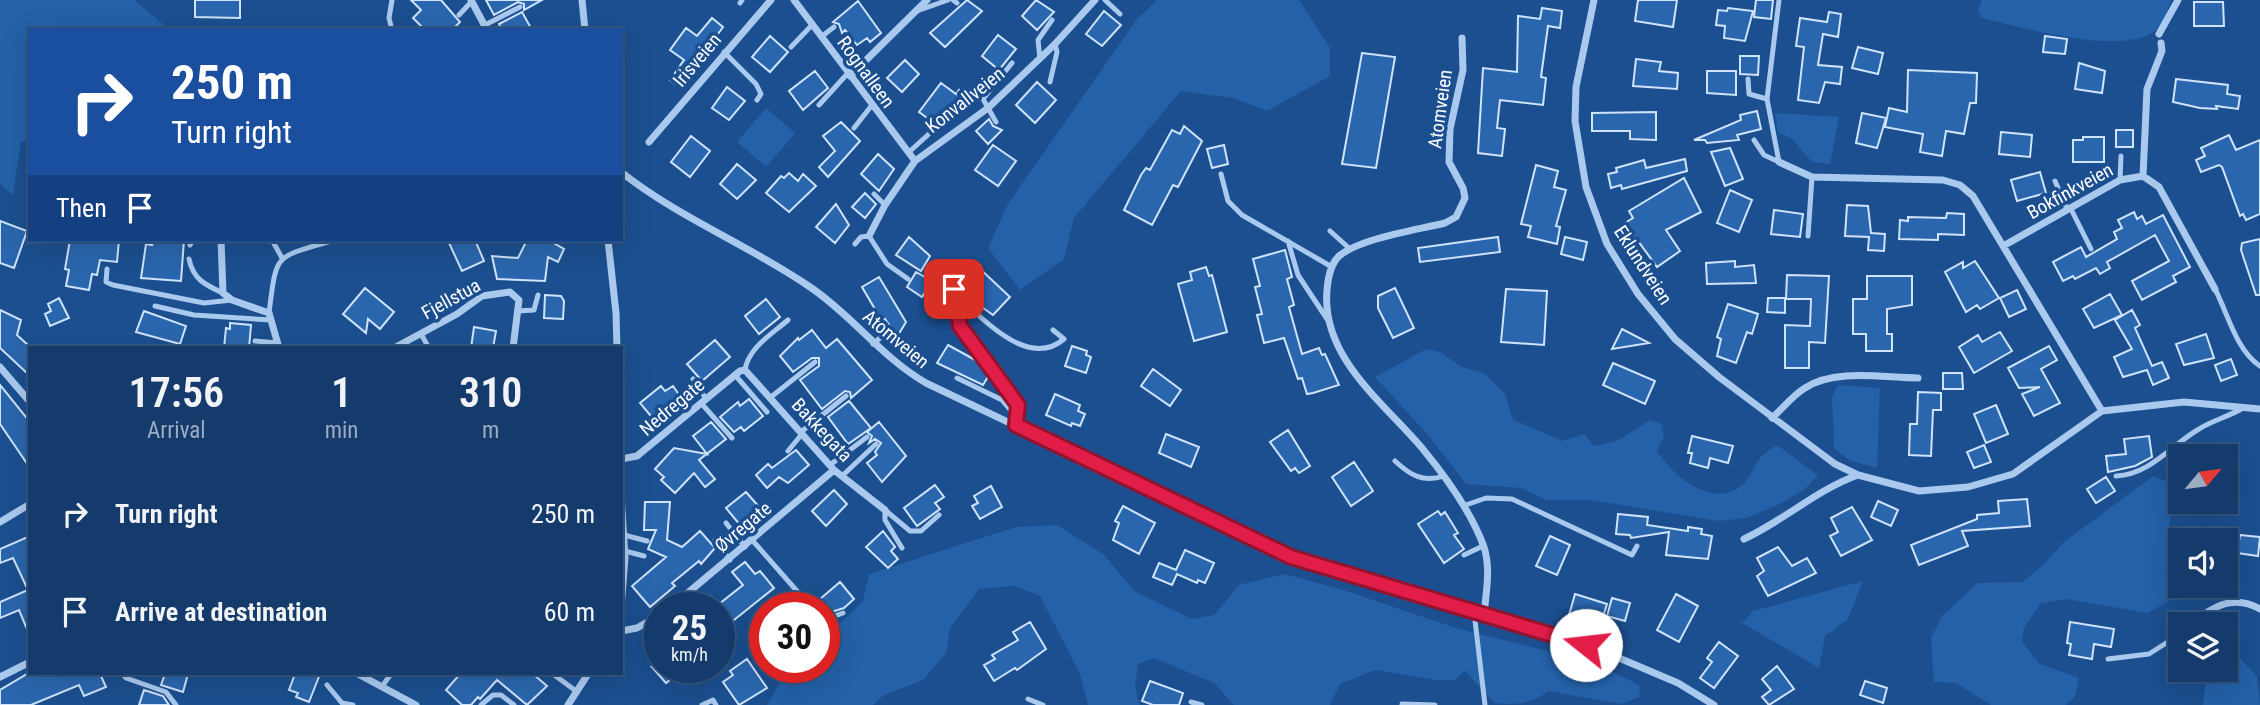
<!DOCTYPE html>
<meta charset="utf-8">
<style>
:root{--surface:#143b6b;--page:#1d4271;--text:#f1f3f6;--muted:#9dadc1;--line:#33557e}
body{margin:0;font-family:"Roboto Condensed",sans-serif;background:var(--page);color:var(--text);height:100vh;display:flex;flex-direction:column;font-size:26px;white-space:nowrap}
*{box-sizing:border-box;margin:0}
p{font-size:23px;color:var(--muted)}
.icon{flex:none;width:38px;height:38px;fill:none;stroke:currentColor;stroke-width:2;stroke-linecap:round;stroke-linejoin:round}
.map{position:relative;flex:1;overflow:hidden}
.details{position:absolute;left:28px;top:346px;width:595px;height:329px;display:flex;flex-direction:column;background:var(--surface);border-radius:0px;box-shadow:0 7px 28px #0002,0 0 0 2px var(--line)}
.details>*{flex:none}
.hud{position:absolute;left:28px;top:28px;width:595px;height:214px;border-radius:0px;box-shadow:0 7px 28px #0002,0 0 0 2px var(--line);background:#1a4fa0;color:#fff;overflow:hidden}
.needle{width:46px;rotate:61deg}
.controls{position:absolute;left:2168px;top:444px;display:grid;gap:14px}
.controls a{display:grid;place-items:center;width:70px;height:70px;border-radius:0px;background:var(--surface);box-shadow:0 7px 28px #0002,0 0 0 2px var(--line);font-size:35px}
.speed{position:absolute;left:644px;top:592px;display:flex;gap:14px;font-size:35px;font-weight:700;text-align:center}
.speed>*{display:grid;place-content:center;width:91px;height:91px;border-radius:50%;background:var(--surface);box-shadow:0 7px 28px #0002,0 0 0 2px var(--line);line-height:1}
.speed small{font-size:18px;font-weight:400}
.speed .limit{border:10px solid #d22;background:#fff;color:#111}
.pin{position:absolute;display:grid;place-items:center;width:60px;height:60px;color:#fff;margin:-30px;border-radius:14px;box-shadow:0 4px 10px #0006}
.me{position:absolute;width:77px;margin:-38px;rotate:286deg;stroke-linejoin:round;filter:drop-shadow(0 0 5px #0008)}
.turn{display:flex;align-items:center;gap:24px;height:147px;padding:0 28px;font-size:32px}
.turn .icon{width:91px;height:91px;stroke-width:2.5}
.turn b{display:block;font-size:49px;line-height:60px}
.then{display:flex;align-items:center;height:66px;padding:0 28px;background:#0003;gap:14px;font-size:26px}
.eta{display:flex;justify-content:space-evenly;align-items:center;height:119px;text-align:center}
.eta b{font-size:42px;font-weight:600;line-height:49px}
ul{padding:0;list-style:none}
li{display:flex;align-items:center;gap:21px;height:98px;padding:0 28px}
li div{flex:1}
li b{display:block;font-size:26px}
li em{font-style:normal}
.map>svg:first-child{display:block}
.green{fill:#2461a8}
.building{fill:#2a66ad;stroke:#cfe3fa;stroke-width:2}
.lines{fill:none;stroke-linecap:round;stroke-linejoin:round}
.service{stroke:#a9c9ee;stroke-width:5}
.minor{stroke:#a9c9ee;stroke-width:7}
.route-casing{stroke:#92132f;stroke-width:18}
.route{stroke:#e11d48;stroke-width:12}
.labels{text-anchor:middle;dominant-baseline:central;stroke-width:7;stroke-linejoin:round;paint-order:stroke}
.street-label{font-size:19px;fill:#fff;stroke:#1b4f8f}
</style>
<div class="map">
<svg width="2260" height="705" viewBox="0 0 2260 705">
<rect width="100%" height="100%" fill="#1b4f8f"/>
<path class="green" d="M0,0H134L170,30H30V142L21,141L13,195L0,184Z
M1157,0H1299L1330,48V76L1267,111L1233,98L1181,91L1074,218L1064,259L1020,290L988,248L1008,204L1137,19Z
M1982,0H2171C2168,10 2164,22 2157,29C2127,58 2019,27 1982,18L1978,11Z
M766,108L795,133L766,167L737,142Z
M1775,113L1839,117L1830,164L1812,162L1792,139L1778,132Z
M1426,349L1440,352L1462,367L1484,373L1505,394L1513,420L1563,441L1584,434L1594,446L1617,441L1650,420L1661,424L1664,437L1657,451C1672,474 1709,507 1738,488C1750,481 1752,468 1760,458C1764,453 1772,449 1777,445L1818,475L1804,490L1780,504L1747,518L1719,521L1590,500H1546L1521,488L1466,484L1428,435L1375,377Z
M1838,385L1880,388L1877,468L1849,460L1834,448L1832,397Z
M2153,476L2174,484L2167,546L2180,575V586L2187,590L2148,613L2065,599L2040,604L2024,628L2022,642L2040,664L2079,678L2075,697L2066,705H1991L1956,683L1934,682L1931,638L1943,615L1978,583L2022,582L2043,565L2064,542Z
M1057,525L1103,554L1136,592L1192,619L1214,615L1239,585L1284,574L1340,589L1459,629L1593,662L1639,685L1640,697L1621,704L1548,691C1532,704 1517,705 1495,703L1465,671L1454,680H1435L1375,670L1340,684L1330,705H1234L1214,683L1154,658L1138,664L1135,687L1140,705H1088L1080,674L1040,596L1015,586L979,589L950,628L946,653L923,680L884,695L873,705H767L783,677L794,667H824V639L863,601L869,574L1016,527Z
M1863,581L1848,619L1825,636L1819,668L1742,623L1753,611Z
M2236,654L2257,677L2260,705H2203L2207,670H2226V658Z"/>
<path class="building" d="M195,0H240V18L195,17Z
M411,0H441L460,22L452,30H425L413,18L421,10Z
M486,0H542L524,10V4L518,2L494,15Z
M967,0L982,11L945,47L930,33Z
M1036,0L1054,12L1037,30L1022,16Z
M1638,0H1677L1673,27L1635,21Z
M1756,0H1773L1771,19L1754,17Z
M858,1L881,33L870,42L867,38L857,45L845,30L842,33L839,24L833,22Z
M2194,2H2223L2224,26H2194Z
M1542,8L1562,11L1560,28L1548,26L1541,77L1546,78L1543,105L1500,100L1497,128L1505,129L1502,156L1478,153L1483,68L1517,72L1518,16L1540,19Z
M1728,8L1753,11L1745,41L1724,38L1725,26L1716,25L1718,10L1727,11Z
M1104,11L1121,25L1102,46L1086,34Z
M522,12L532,30H502L499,24Z
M1829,12L1841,14L1838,37L1823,34L1818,65L1842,67L1840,84L1825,82L1819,103L1798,100L1804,47L1796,46L1800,18L1827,22Z
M712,18L723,27L680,87L670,80L684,60L670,50L686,28L697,36Z
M998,35L1016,49L999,70L982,56Z
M770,36L788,52L770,72L752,57Z
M2045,36L2067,39L2065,54L2043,52Z
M1858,47L1883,53L1878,74L1852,68Z
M1362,53L1395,57L1376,168L1342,164Z
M1740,56H1759L1758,75L1740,74Z
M1636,59L1661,62L1659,71L1678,73L1677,89L1633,86Z
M905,60L919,74L902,92L887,78Z
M2079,63L2105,71L2102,93L2075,89Z
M1908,70L1977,73L1976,103H1970L1964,134L1946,131L1942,156L1920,152L1923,134L1885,127L1889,108L1907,112Z
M815,71L828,88L803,110L789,91Z
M1707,71H1736V95L1707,93Z
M2176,79L2228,85L2227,94L2240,96L2238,109L2216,106L2217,109L2200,108L2173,102Z
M1037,82L1056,100L1035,123L1016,105Z
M941,83L956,94L959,90L970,105L959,114L948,107L934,123L919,112Z
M727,87L745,101L729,120L712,108Z
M1757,111L1761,129L1737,135L1739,140L1707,143L1705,140H1694L1741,120L1740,115Z
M1656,112V140L1630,139V131H1592V113Z
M1862,113L1886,118L1877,148L1856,143Z
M989,119L993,126L1002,130L988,144L976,131Z
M841,122L860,141L828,177L819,167L835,151L823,136Z
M1184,126L1202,141L1178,187L1173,185L1152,225L1124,210L1141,175L1146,168L1150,170L1172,130L1180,134Z
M2116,130H2133V147H2116Z
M2001,132L2032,135L2030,157L1999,154Z
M2229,135L2236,150L2260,140V214L2246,220L2243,214L2240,216L2222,167L2219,165L2201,172L2196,160L2205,156L2201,148Z
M691,136L710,151L690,177L671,162Z
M2083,137H2104V162H2073V140H2083Z
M993,145L1016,161L998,186L975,170Z
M1224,145L1228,164L1212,168L1207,149Z
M1730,148L1743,179L1725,186L1711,152Z
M878,154L894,169L879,191L861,174Z
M1685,159L1687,171L1622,189L1621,185L1611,188L1608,174L1617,172L1616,168L1644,160L1646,168Z
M737,164L756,180L737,199L720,184Z
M1536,165L1558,171L1554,187L1566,190L1556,226L1560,227L1557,244L1528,237L1531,226L1521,224Z
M2040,172L2046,193L2017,201L2011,180Z
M789,173L798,181L803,174L816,186L789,212L766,193L781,176L784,178Z
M1684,178L1701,212L1666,230L1680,251L1657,267L1625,223L1633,218L1629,211Z
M1730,190L1752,200L1739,232L1717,223Z
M865,193L876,204L865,218L852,207Z
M836,204L849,225L835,243L816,227Z
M1847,205L1868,206L1871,233L1885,234L1884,251L1868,250L1869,237L1845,236Z
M1774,210L1803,214L1800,237L1771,234Z
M2134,212L2137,219L2142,216L2146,224L2163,215L2190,267L2173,276L2176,282L2142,300L2132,281L2169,261L2155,235L2107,262L2110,268L2100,274L2096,268L2075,279L2073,276L2063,281L2053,262L2081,247L2086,257L2117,239L2114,232L2122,228L2118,220Z
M1947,213L1964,214V235L1938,234V240L1899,239L1900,220L1908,221V217L1946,218Z
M0,221L27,231L14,268L0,263Z
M909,237L930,256L921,271L896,255Z
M1498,237L1500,252L1420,262L1418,248Z
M1565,237L1587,242L1583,260L1561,254Z
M2260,239V295H2256L2241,250L2242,243Z
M70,240H119L117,262L100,260L97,275L92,274L89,290L66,286L69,270L65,269Z
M153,240H184L181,281L141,278L146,244L152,245Z
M457,240H475L484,261L462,271L449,243Z
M527,240H548L564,249L558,262L548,257L545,281L497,279L492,256L518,258Z
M1285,250L1292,277L1287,279L1294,305L1289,307L1302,354L1319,348L1322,355L1325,354L1339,385L1313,393L1307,394L1302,378L1298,379L1284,338L1264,343L1257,315L1262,314L1255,287L1260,286L1253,259Z
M1735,261V267L1754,265L1756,283L1707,284L1706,263Z
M1975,261L1999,298L1980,309L1977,305L1966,312L1945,272L1963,262V268Z
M977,266L1010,297L993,315L969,298L971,295L960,285Z
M1206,267L1209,276L1212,275L1227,332L1194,341L1178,284L1192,280L1190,272Z
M916,272L932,281L922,297L907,287Z
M1787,275L1829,276L1825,343L1809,342V368H1785V325L1810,326L1811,299H1786Z
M1867,276H1912V305L1887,309V334H1892V351H1866V334H1853V299H1867Z
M879,277L906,322L897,337L885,319L882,321L862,287Z
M365,288L394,312L380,329L368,319L366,333L343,314Z
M1395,288L1414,328L1393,338L1378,308V296Z
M1506,289L1547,291L1544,345L1501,342Z
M2017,290L2026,309L2009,317L2000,298Z
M2110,294L2122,315L2094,328L2083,309Z
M545,295L561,296L564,301L563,319L544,318Z
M59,298L69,318L50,326L45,314L51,311L48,304Z
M1768,298H1785V313L1767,312Z
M766,299L780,317L759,334L745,316Z
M1728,304L1758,314L1752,334L1747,332L1736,363L1717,356L1721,339L1717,337Z
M0,310L21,320L17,335L30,347V376L0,348Z
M2132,310L2140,325L2135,328L2152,366L2162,362L2169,378L2153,385L2147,370L2123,377L2114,357L2132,349L2115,320Z
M144,311L186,326L180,344L136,332Z
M230,323L251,325L249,348H224L226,328L230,329Z
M474,327L496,331L493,348H471Z
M1622,329L1649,343L1612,349Z
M812,330L826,348L837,339L872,380L851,398L850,392L845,391L822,409L800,380L819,366V358H812L793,372L780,356L798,338L799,340Z
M2000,332L2012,351L1974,373L1959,347L1978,335L1982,342Z
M2206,334L2214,358L2184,365L2176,344Z
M715,340L730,357L702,381L687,364Z
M948,345L979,362L989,375L983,385L937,363Z
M1072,346L1087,351L1086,355L1091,357L1086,373L1065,366Z
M2049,346L2057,360L2041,369L2060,403L2034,416L2022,394L2040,387L2019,388L2008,368Z
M2231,359L2237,375L2221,381L2215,365Z
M1613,363L1655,381L1645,404L1603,385Z
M1153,369L1181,390L1170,406L1141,386Z
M1943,373H1962L1963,389H1943Z
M0,385L30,422V468L0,424Z
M661,386L665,391L673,386L682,399L655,421L640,403Z
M1918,392L1941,393V410H1933L1931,456L1909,455L1910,424H1917Z
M1055,394L1080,405L1078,411L1085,414L1080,426L1072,423L1071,426L1046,415Z
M749,399L763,416L744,431L741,427L734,432L720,417L738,402L740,406Z
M849,401L871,428L848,444L828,417Z
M1996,405L2008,434L1986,443L1974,414Z
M711,422L726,439L699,460L715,479L705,487L694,473L675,493L661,480L664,477L655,469L674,448L707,454L693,436Z
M879,422L906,456L882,482L867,463L877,455L875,452L881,443L875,439L869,443L872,436L867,432Z
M1288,430L1310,466L1299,473L1295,468L1291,471L1270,442Z
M1166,434L1199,447L1191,467L1159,453Z
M1692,436L1733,446L1728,463L1710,458L1708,468L1690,463L1692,453H1688Z
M2149,436L2152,457L2135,466L2108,472L2106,456L2126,454L2124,439Z
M1984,445L1991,462L1974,468L1967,452Z
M796,450L809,465L788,483L779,477L767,488L756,475L768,464L772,468Z
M1354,462L1373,491L1351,506L1332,477Z
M2106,477L2115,491L2096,503L2087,489Z
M935,485L944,497L935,503L940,509L917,526L904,508Z
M991,486L1002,507L980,519L972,506L978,503L974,496Z
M834,490L847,504L826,526L812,511Z
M746,492L760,508L740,525L726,508Z
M2027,499L2030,526L1962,531L1968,546L1919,565L1911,545L1977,519V515L1999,513L1998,501Z
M1878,501L1898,510L1891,526L1871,517Z
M645,502H670L667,540L682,547L700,531L715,548L701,564L699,561L672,583L675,586L650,607L632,586L666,557L648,549L656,530H644Z
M1123,506L1155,523L1139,554L1113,540L1119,523L1115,521Z
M1852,507L1872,540L1841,556L1830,536L1838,532L1831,518Z
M1438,511L1441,515L1445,512L1458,533L1454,535L1464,549L1444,563L1418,524Z
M1618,514L1648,517L1647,525L1688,531V527L1702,529L1701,534L1712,536L1708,559L1666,555L1669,532L1631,538L1630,535L1616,534Z
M883,531L895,547L891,551L898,559L888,568L866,547Z
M2240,535L2260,537L2258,556L2237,553Z
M30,536V634H29L19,610L0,618V602L28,590L13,558L0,563V549Z
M1550,536L1570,545L1557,575L1536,566Z
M1778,547L1792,566L1807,558L1816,573L1768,596L1757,576L1764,571L1757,558Z
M1185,550L1214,563L1205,583L1198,580L1197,583L1177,574L1172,585L1153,577L1159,563L1176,570Z
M745,562L755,574L760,571L774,588L719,632V604L743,585L732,572Z
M840,582L854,599L844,608L831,612L820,599Z
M1575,594L1607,604L1603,617L1599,616L1597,624L1569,615Z
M1676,594L1698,606L1679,642L1657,630Z
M1612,598L1630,603L1625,621L1607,616Z
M1030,622L1046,649L1017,670L1015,668L994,681L984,665L995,659L992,655L1018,640L1013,632Z
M2070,622L2114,629L2111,647L2094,644L2092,659L2069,655L2071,644L2067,643Z
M1719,642L1738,656L1714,688L1700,678L1712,662L1707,658Z
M747,659L767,688L739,705L723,682L733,675L730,671Z
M1777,666L1794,689L1769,705L1762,697L1771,690L1762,679Z
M652,667H686L666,683Z
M27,674H106L101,676L106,687L84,696L79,685L31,705H0V690Z
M165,674H188L183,692L161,685Z
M295,674H320L309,702L296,697L298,693L289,690Z
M460,674H533L547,686L527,705L497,680L480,699L478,697L471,705H462L446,690Z
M1150,681L1183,693L1179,705H1153L1142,701Z
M1865,681L1887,688L1883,703L1860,695Z
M144,690L163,696L169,705H139Z"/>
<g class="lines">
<path class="service" d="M392,0L389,18L392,30
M953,0L957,3
M1105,0L1120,14
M1779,0L1767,99L1779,162
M740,3L742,0
M917,11L948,0
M459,15L472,1
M485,25L520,7
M821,37L834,27
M791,47L812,25
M724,52L756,84L761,94L757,100
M1040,59L1038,40L1052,20
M1748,79L1749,94L1767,99
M1050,82L1057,52L1055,44
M819,105L848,73
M996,122L983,99L1012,63
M854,128L872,105
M1754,140L1764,155L1779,162
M909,152L950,115
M1221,174L1228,201L1242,215L1332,267
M2120,180L2121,156
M2055,181L2067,209
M874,194L885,205
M2070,207L2091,249
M1330,231L1350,249
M1808,236L1812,177
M272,240L282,258
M1288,241L1298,275L1327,319
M855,244L861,237L869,236L887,264L908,279
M190,245L193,240
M189,259C193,279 205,285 223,293
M107,269L106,282L113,285L204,303L232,300
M954,289V305L959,313
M2215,289C2228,314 2236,350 2260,366
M155,306L194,315L271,320
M518,311L534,310L538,295
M269,313C277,250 274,259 334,240
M421,334L429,348
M255,341L277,343
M873,344L888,331
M745,370C748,348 772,334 788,320
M735,375L767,412
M957,378L1002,400L1017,418
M693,379L706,399
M771,397L815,362
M701,403L732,438
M682,404L688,414
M1016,425L1018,405L965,335L957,319L959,313L970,311L977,314C999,334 1035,364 1064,339L1053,330
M801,432L846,396
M788,451L802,434
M1395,461C1410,475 1423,483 1444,476
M830,465L867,437
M842,476L876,444
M2116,476C2151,474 2170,446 2199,429C2213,420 2228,417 2243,408
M1463,506L1486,498L1512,499L1632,555L1637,546
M885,510L910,531H921L939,515
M885,510V520L902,548
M726,523L745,547
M624,535L647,541
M736,535L766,510
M715,540L730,560
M753,541L811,607
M625,551L644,556
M1464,555L1483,546
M1474,612L1485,705
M654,618L660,625
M824,620L843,613
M2108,659L2149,654L2174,638
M123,674L126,678L166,692L176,705
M553,674L576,691
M327,685L342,703L353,705
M383,685L391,674
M1028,699L1043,705
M1191,702L1202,705
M1402,704L1435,705
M481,705L493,695H501L514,705
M702,705L713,700L716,705"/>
<path class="minor" d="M471,0L487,30
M582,0L585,30
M794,0L915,161
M1594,0L1576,87L1575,121L1586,187L1607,244L1638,294L1675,339L1719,377L1835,464L1858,475L1919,491L1968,487L2013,474L2102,411L2184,402L2260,409
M2159,34L2178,0
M1462,38L1463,70L1450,129L1449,162L1463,188L1465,198L1456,217L1445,223C1417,230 1361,238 1339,256C1330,265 1328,278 1327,290C1321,357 1383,402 1422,448C1446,477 1471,511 1484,547C1491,569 1486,592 1484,615
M850,76L927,0
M649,142L771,0
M1779,162L1812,177L1943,180L1960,185L1973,196L2102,411
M621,172C679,218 749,245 810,287C852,315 881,357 926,383L1291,557L1586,644L1678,683L1714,705
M2143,176L2147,89L2162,51L2161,43
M869,236L885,205L915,161L988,108L1055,44L1095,0
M221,240L223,293L232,300L269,313L279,348
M608,240L616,313L617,348
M2005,245L2120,180L2143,176L2159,187L2215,289
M394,348L457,314L482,296L510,292L519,300L513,348
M0,367L30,402
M1772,418C1783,408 1793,395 1805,388C1835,368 1884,378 1918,378
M621,459L637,456L740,371L745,370L834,470L885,510
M621,494L625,558L621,608
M0,522L30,504
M1744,539C1785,520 1816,490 1858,475
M671,607L834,470
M2190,625C2213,606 2233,594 2260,609
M621,631L637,628L660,615
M2174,638L2180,632
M358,674L416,705
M0,677L30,662
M568,705L588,674"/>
</g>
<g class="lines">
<g class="route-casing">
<path id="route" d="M954,289L960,326L1018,405L1016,425L1291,557L1586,645"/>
</g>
<use href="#route" class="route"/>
</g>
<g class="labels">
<g class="street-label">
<text transform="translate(697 60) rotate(-50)">Irisveien</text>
<text transform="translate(866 72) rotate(54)">Rognalleen</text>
<text transform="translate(965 100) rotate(-38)">Konvallveien</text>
<text transform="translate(1440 109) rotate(-82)">Atomveien</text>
<text transform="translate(2070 191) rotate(-29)">Bokfinkveien</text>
<text transform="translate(1643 265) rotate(57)">Eklundveien</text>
<text transform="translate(451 299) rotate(-29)">Fjellstua</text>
<text transform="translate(896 339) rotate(40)">Atomveien</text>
<text transform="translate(672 407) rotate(-40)">Nedregate</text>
<text transform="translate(822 430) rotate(47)">Bakkegata</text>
<text transform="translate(743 527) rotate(-40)">Øvregate</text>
</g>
</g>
</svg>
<div class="controls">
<a><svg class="needle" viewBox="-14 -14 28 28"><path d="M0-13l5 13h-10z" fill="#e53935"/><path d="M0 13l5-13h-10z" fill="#9dadc1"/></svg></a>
<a><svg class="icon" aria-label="sound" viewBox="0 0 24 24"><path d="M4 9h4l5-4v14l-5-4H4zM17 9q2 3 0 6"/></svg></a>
<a><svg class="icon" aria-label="layers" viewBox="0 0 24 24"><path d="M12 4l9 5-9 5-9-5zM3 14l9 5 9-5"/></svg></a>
</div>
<div class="speed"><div>25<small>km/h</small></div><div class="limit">30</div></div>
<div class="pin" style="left:954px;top:289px;background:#d93025"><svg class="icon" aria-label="arrive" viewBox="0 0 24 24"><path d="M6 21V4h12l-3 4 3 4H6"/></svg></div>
<svg class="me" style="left:1586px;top:645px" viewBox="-20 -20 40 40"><circle r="19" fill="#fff"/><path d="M0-13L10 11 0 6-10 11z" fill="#e11d48"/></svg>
<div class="hud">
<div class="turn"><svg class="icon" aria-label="right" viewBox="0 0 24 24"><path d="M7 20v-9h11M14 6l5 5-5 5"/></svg><div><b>250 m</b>Turn right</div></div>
<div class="then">Then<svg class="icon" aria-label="arrive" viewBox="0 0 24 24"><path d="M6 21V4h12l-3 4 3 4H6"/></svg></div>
</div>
<section class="details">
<div class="eta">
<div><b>17:56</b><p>Arrival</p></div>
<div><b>1</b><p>min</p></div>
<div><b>310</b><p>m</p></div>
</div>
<ul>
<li><svg class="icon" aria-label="right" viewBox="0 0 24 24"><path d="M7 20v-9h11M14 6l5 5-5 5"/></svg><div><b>Turn right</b></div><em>250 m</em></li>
<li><svg class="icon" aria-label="arrive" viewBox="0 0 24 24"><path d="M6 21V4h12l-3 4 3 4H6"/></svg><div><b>Arrive at destination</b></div><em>60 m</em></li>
</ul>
</section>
</div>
